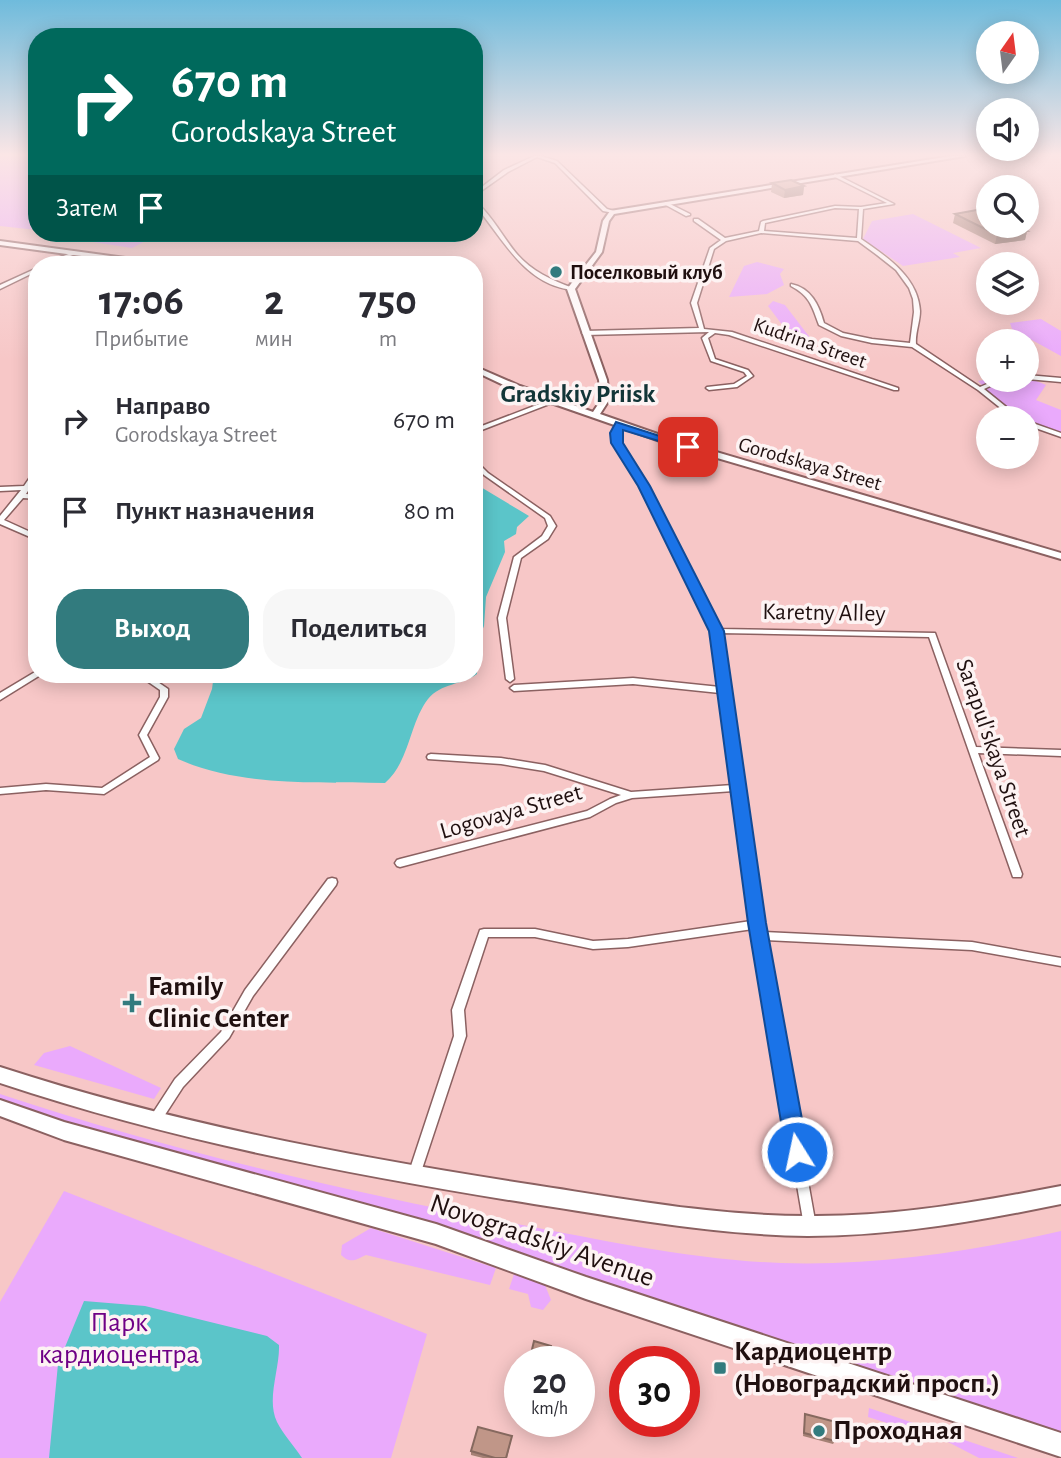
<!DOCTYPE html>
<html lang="ru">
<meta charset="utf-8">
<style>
:root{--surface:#fff;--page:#f7f7f7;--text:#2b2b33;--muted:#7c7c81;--accent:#327b7e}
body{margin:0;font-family:"Alegreya Sans",sans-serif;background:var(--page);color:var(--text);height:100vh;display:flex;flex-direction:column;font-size:26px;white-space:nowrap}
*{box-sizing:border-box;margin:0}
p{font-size:23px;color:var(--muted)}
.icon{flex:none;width:38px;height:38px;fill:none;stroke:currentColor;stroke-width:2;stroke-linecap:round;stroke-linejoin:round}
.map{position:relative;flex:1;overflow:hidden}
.side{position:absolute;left:28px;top:256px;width:455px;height:427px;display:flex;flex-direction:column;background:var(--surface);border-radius:28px;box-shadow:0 4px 18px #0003}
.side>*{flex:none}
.top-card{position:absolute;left:28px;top:28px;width:455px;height:214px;border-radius:28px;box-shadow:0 4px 18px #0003;background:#00695c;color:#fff;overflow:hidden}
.needle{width:46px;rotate:14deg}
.controls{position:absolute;left:976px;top:21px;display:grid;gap:14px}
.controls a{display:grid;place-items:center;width:63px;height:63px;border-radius:50%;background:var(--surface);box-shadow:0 4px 18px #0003;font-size:35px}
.speed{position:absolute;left:504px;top:1346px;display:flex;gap:14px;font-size:35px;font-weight:700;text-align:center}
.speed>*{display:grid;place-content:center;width:91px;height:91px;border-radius:50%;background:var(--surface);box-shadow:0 4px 18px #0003;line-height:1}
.speed small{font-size:18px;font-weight:400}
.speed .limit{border:10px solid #d22;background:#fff;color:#111}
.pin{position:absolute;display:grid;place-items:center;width:60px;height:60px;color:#fff;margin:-30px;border-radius:14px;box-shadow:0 4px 10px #0006}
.me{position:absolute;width:77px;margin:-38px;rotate:350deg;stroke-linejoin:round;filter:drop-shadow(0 0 5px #0008)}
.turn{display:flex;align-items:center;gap:24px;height:147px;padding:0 28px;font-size:32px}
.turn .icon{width:91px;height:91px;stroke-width:2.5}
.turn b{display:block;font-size:49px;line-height:60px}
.then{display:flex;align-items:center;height:66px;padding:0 28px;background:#0003;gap:14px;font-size:26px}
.eta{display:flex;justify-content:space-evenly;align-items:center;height:119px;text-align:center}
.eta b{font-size:42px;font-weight:700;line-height:49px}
.cta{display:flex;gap:14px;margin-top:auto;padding:14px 28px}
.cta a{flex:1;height:80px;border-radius:28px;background:var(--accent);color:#fff;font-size:28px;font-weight:700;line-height:80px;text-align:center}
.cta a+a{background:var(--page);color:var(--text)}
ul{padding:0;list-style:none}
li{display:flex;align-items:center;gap:21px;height:91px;padding:0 28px}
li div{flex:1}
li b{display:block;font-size:26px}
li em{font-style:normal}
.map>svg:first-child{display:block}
.green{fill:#eaaafc}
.water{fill:#5bc5c9}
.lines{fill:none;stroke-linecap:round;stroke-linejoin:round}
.street-casing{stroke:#8b6161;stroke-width:3}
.secondary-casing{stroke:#8b6161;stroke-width:4}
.primary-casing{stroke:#8b6161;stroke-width:4}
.street{fill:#fff;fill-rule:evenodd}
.secondary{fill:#fff;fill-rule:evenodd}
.primary{fill:#fff;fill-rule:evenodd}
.wall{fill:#a58175}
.shaded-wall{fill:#86695f}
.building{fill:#c09688;stroke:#86695f;stroke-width:2}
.route{fill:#1a73e8;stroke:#114b97;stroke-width:2}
.poi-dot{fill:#327b7e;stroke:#fdf3f3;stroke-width:2.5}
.labels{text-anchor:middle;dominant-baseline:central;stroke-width:7;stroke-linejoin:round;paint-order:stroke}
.far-poi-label{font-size:21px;font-weight:bold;fill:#201010;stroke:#fdf3f3;text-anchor:start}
.far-street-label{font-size:21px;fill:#201010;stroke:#fdf3f3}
.street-label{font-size:24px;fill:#201010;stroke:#fdf3f3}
.far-district-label{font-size:26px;font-weight:bold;fill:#123537;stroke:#fdf3f3}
.near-poi-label{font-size:28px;font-weight:bold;fill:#201010;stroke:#fdf3f3;text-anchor:start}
.near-street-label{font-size:28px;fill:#201010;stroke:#fdf3f3}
.near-park-label{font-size:28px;fill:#6f0086;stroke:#fdf3f3}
</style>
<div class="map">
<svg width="1061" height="1458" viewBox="0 0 1061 1458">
<rect width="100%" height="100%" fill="#f7c7c7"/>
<path class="green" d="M0,156H37V230L0,226Z
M913,214L981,248L953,253L960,257L903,266L863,239L872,221Z
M60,233H161L132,248L73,239Z
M757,262L784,269L780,274L784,285L767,294L729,297L744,266Z
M773,301L785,305L811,339L792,338L768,306Z
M1041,319L1061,331V356L1012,329L1010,323Z
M1027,377L1046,385L1036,400L1061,410V433L1027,422V418H1015L978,381L989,379L1027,380Z
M70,1046L161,1088L154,1099L34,1065L44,1053Z
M0,1094C168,1150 343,1191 517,1224C602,1240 693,1260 781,1263C875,1266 970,1252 1061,1231V1433L0,1104Z
M64,1191L427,1334L391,1458H0V1302Z
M371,1228L496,1268L490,1285L366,1255C355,1260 351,1264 341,1255L342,1245Z
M514,1274L545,1285L551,1300L543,1310L531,1307L528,1294L509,1289Z
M869,1408L1018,1458H979L948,1442L868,1417Z"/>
<path class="water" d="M474,483L529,516L517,527L516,534L504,541L505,552L486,597L484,626L476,646L477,674C462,685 441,683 428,699C409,724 410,761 385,783C318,782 240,787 178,759L174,749L184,729L201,718L212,689L214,674H474Z
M84,1301L145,1306L267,1336L279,1345C280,1369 266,1399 277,1422C283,1434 294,1446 302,1458H49L58,1364Z"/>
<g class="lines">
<g class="street-casing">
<path id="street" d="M534,156H541L557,161L607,209L614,211V213L603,211L555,163L537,157L508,172L474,196V193L504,170Z
M835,174L894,204L863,209L861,239C887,257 918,277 920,311C920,322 915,333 916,344L980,387L996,380H1003L984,389L1020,418H1013L978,390L912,347L872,343L841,336L819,325C812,306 810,296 791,286V284C811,288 819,305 824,323L843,333L872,339L910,343L914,312L913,299L909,288L896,270L877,255L858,241L761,233L726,241L714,249L697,303L704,329L732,332L898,388V390H894L729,335L715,333L708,338L715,359L748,370L753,376L737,387L709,390L706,388L707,387L734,384L747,376L744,372L711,361L702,338L709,332L585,335L582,333L585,331L699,328L691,303L710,248L721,240L694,221V219H698L725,238L759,231L761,222L763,221L835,206L861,207L887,203L833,176ZM835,208L859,209L857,238L764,231L765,223Z
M474,200C491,214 502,236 516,253C531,271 551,280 573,288V290C524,285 503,238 474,204Z
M666,202L690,214V215L686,216L664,204Z
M74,252L78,253L49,264H42Z
M94,255L98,256L88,264H83Z
M37,268V271L0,289V285Z
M1027,375L1061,378V382L1027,379Z
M555,398L557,399V401L474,433V429Z
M1027,421L1061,433V437L1027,425Z
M620,423L623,425L620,443L647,486L719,629L935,633L976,747L1061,750V756L978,753L1022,874L1021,877H1013L929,637L720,633L764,932L972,942L1061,958V966L972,950L765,940L816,1226L815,1230L810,1232L805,1230L804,1226L753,929L628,947L593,949L535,937H488L464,1010L466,1036L420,1175L418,1179L414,1181L410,1179L408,1175L454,1036L452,1010L480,930L484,929H535L593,941L628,939L751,921L734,791L632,798L616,803L590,817L400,867L397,866L395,863L397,860L400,859L587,811L610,799L621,795L544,771L501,764L428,759L427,757L428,755L431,754L501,758L545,765L631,792L733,785L720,693L633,684L514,691L510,688L514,685L633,678L720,687L712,631L641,486L614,443L617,425Z
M474,459L488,473L550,516L556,526L548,539L521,558L506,618L514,679L510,682L506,679L498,618L514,557L542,536L548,526L545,518L484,475L474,465Z
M37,469V477L26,494L37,495V499L23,498L4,520L37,535V540L0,524V516L21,490L0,491V487L24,486L35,470Z
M35,672H37V674H42L0,700V693Z
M137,674H146L168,689V697L147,735L159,758L158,760L104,794L46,790L0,794V788L46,784L102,788L150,757L139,735L160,697V690Z
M332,878L336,879L337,882L336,885L253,996L229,1038L183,1087L159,1124L155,1125L151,1124L149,1120L151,1116L175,1079L221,1032L245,990L328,879Z"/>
</g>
<g class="secondary-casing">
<path id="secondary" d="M951,156H965L614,214L609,221L602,252L575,289L607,380L609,400L600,414L672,439L1061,553V559L666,443L514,390L474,371V366L520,386L593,412L601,400L599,380L567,289L596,252L603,221L610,211Z
M0,241L155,262L159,264H141L0,245Z"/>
</g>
<g class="primary-casing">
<path id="primary" d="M0,1067C175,1124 353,1157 534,1185C625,1199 716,1216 808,1216C894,1217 978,1202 1061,1186V1204C978,1221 894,1236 808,1236C716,1235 625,1218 534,1204C352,1175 174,1141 0,1083Z
M0,1100L64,1122L436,1224L586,1277L1061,1433V1457L586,1299L436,1244L64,1140L0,1116Z"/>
</g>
<use href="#street" class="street"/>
<use href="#secondary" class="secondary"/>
<use href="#primary" class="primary"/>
</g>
<path class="wall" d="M772,183L804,186L803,195L784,198L771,192Z
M955,214L1027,231L1025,240L995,244L953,223Z
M551,1346L549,1362L530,1361V1358Z
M805,1414L835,1441L833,1444L803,1436Z
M512,1436L507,1458H483L471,1455V1451Z"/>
<path class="shaded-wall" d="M804,186L803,195L784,198L785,190Z
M1027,231L1025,240L995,244L997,235Z"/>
<path class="building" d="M791,180L804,186L785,190L772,183Z
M982,209L989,213V226H1016L1027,231L997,235L955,214Z
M534,1341L551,1346L548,1362L530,1358Z
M805,1414L836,1422L835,1441L804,1433Z
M478,1427L512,1436L506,1458H495L471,1451Z"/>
<linearGradient id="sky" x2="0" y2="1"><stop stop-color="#6fbbdc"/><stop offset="0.43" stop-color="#fbe6e6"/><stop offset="1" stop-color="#fbe6e6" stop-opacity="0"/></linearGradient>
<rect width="1061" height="360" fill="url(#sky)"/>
<path class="route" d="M616,422L694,447L688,450L623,430V443L650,486L724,631L766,923L808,1152L805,1159L797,1162L789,1159L786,1152L748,923L709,631L638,486L611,443L610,433Z"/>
<g class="poi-dot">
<circle cx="556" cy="272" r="7"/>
<path d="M128.5 992.5h7v7h7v7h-7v7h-7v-7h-7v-7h7z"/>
<rect x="713" y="1361" width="14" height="14" rx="3.5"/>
<circle cx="819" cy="1431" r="7"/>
</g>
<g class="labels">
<g class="far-poi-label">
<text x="570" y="272">Поселковый клуб</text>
</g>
<g class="far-street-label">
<text transform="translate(810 343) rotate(19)">Kudrina Street</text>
<text transform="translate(810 464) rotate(16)">Gorodskaya Street</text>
</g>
<g class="street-label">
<text transform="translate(824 613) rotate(1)">Karetny Alley</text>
<text transform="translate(993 748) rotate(71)">Sarapul'skaya Street</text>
<text transform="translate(511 812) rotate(-16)">Logovaya Street</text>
</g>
<g class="far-district-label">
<text x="578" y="394">Gradskiy Priisk</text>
</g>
<g class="near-poi-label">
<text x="148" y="987">Family<tspan x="148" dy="32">Clinic Center</tspan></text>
<text x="734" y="1352">Кардиоцентр<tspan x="734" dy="32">(Новоградский просп.)</tspan></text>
<text x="833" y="1431">Проходная</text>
</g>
<g class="near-street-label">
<text transform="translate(542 1241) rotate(19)">Novogradskiy Avenue</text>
</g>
<g class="near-park-label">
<text x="119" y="1323">Парк<tspan x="119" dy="32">кардиоцентра</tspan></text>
</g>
</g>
</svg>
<div class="controls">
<a><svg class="needle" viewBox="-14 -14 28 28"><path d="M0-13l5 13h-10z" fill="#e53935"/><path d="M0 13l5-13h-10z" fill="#7c7c81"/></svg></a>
<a><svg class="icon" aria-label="sound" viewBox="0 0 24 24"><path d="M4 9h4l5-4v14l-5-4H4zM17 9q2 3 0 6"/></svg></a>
<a><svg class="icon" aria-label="search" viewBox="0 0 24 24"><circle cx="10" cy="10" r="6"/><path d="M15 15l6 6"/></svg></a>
<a><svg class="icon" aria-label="layers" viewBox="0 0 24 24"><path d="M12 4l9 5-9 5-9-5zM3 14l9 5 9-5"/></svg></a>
<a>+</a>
<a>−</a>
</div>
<div class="speed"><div>20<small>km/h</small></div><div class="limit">30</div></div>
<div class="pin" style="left:688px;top:447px;background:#d93025"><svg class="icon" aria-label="arrive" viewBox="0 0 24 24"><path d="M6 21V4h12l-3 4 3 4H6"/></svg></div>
<svg class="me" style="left:797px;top:1152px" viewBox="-20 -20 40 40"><circle r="17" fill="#1a73e8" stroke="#fff" stroke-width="3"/><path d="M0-11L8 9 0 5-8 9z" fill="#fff"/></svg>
<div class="top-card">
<div class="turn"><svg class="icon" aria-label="right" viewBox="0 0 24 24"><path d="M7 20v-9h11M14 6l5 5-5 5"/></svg><div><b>670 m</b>Gorodskaya Street</div></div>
<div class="then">Затем<svg class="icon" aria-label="arrive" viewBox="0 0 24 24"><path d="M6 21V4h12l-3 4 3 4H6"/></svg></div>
</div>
<section class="side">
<div class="eta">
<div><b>17:06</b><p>Прибытие</p></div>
<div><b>2</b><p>мин</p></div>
<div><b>750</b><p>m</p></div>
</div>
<ul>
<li><svg class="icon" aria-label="right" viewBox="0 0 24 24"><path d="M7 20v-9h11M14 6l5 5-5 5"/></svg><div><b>Направо</b><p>Gorodskaya Street</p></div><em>670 m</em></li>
<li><svg class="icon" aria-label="arrive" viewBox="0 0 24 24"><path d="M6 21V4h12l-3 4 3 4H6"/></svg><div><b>Пункт назначения</b></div><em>80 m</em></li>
</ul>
<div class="cta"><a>Выход</a><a>Поделиться</a></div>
</section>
</div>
